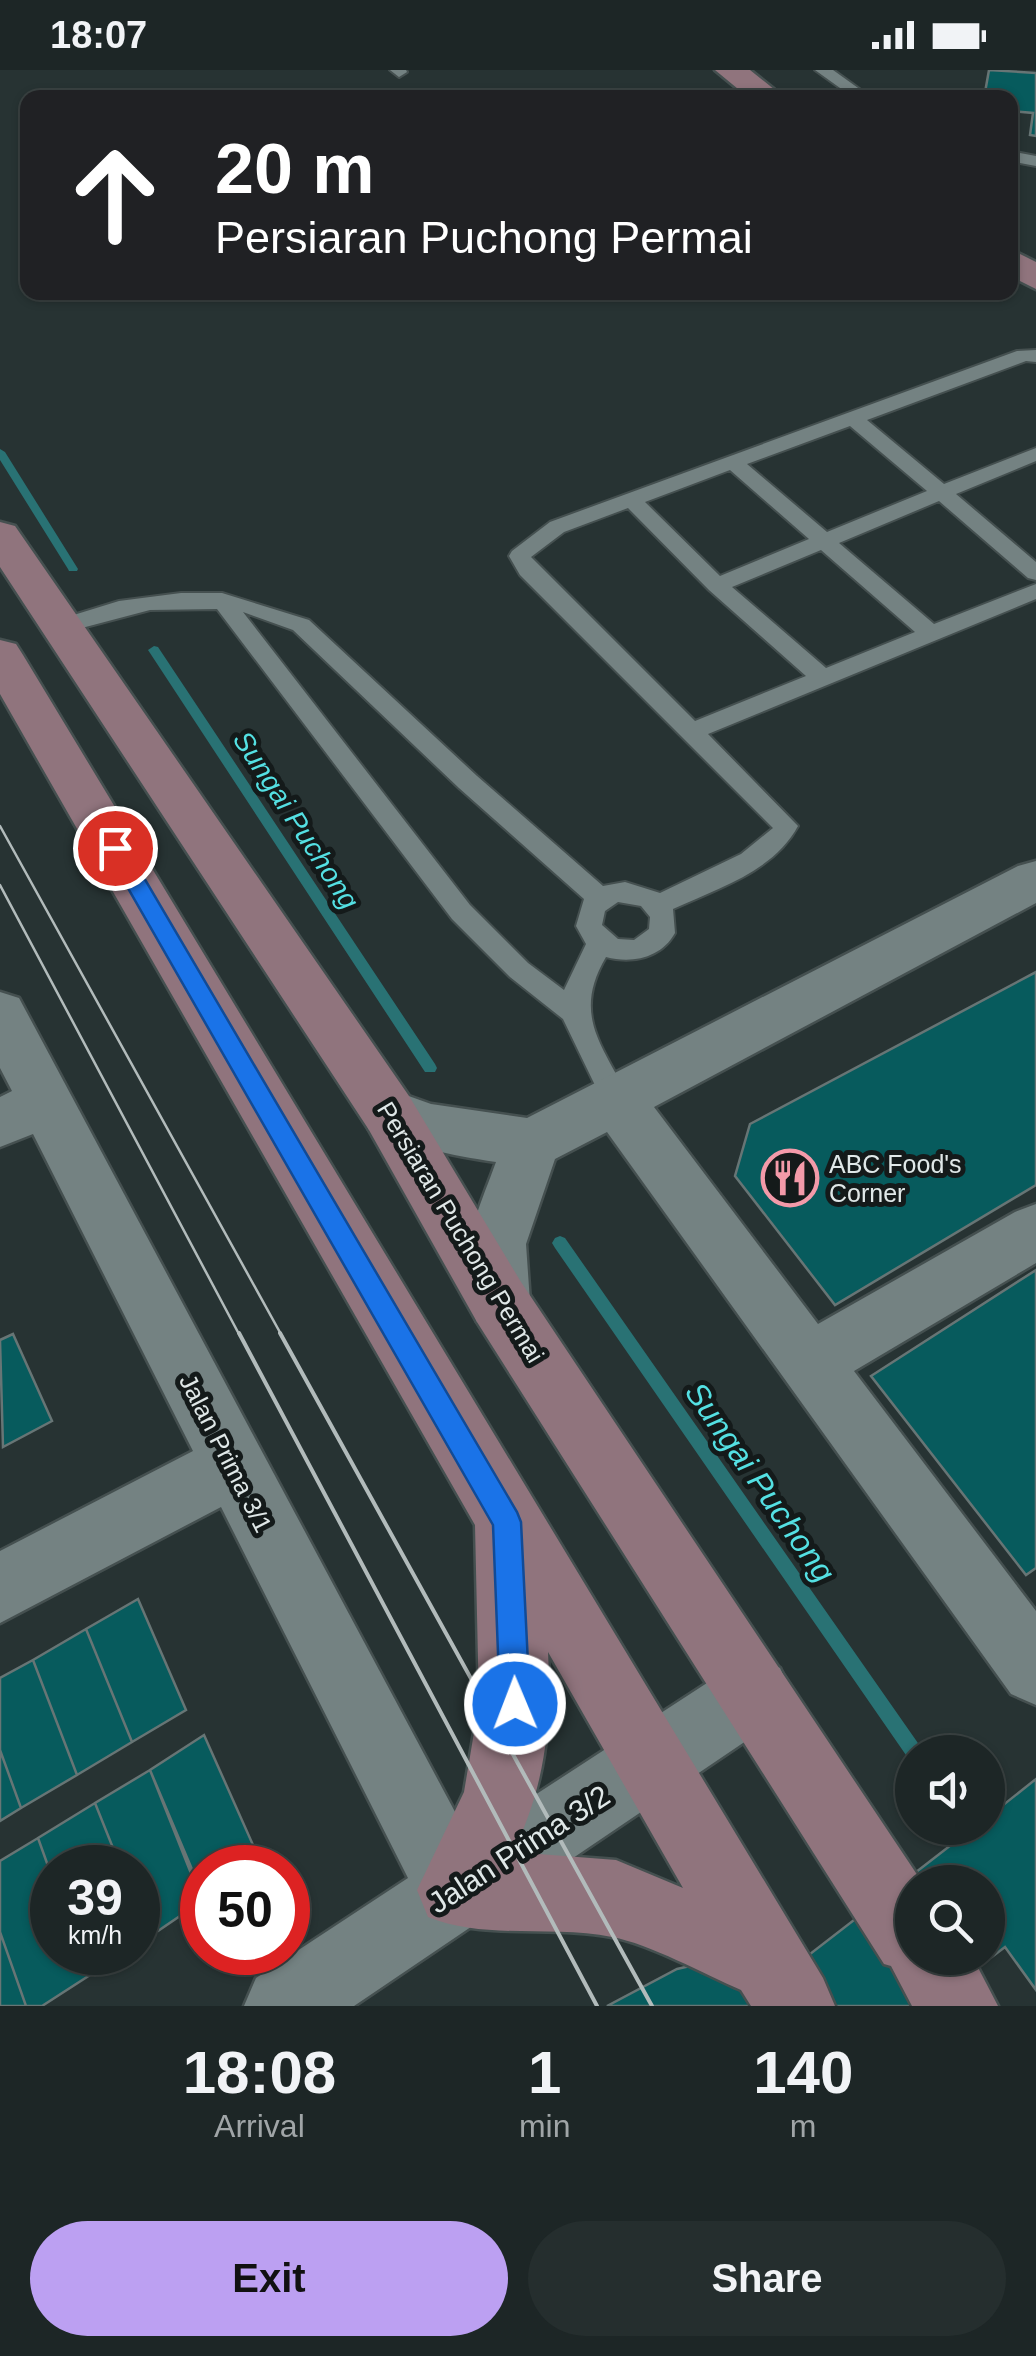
<!DOCTYPE html>
<style>
:root{--surface:#1d2626;--page:#252e2e;--text:#f1f3f6;--muted:#a0a5a7;--line:#3b4343;--accent:#bca0f2}
body{margin:0;font-family:Helvetica,sans-serif;background:var(--page);color:var(--text);height:100vh;display:flex;flex-direction:column;font-size:38px;white-space:nowrap}
*{box-sizing:border-box;margin:0}
p{font-size:32px;color:var(--muted)}
.icon{flex:none;width:55px;height:55px;fill:none;stroke:currentColor;stroke-width:2;stroke-linecap:round;stroke-linejoin:round}
.map{position:relative;height:1936px;overflow:hidden}
.drawer{display:flex;flex-direction:column;background:var(--surface);flex:1}
.drawer>*{flex:none}
.guide{position:absolute;left:20px;top:20px;width:998px;height:210px;border-radius:20px;box-shadow:0 2px 8px #0004,0 0 0 2px var(--line);background:#202124;color:#fff;overflow:hidden}
.tools{position:absolute;left:895px;top:1665px;display:grid;gap:20px}
.tools a{display:grid;place-items:center;width:110px;height:110px;border-radius:50%;background:var(--surface);box-shadow:0 2px 8px #0004,0 0 0 2px var(--line);font-size:50px}
.speed{position:absolute;left:30px;top:1775px;display:flex;gap:20px;font-size:50px;font-weight:700;text-align:center}
.speed>*{display:grid;place-content:center;width:130px;height:130px;border-radius:50%;background:var(--surface);box-shadow:0 2px 8px #0004,0 0 0 2px var(--line);line-height:1}
.speed small{font-size:25px;font-weight:400}
.speed .limit{border:15px solid #d22;background:#fff;color:#111}
.pin{position:absolute;display:grid;place-items:center;width:85px;height:85px;color:#fff;margin:-42px;border:5px solid #fff;border-radius:50%;box-shadow:0 2px 10px #0007}
.me{position:absolute;width:110px;margin:-55px;rotate:359deg;stroke-linejoin:round;filter:drop-shadow(0 0 8px #0008)}
.turn{display:flex;align-items:center;gap:35px;height:210px;padding:0 30px;font-size:45px}
.turn .icon{width:130px;height:130px;stroke-width:2.5}
.turn b{display:block;font-size:70px;line-height:85px}
.eta{display:flex;justify-content:space-evenly;align-items:center;height:170px;text-align:center}
.eta b{font-size:60px;font-weight:700;line-height:70px}
.action{display:flex;gap:20px;margin-top:auto;padding:20px 30px}
.action a{flex:1;height:115px;border-radius:60px;background:var(--accent);color:#111;font-size:40px;font-weight:700;line-height:115px;text-align:center}
.action a+a{background:var(--page);color:var(--text)}
.status{display:flex;justify-content:space-between;align-items:center;height:70px;padding:0 50px;background:var(--surface);direction:ltr}
.status svg{height:28px;fill:currentColor}
.map>svg:first-child{display:block}
.lines{fill:none;stroke-linecap:round;stroke-linejoin:round}
.stream{fill:#297274;fill-rule:evenodd}
.building{fill:#075b5d;stroke:#677575;stroke-width:2.5;fill-rule:evenodd}
.lane-casing{stroke:#455050;stroke-width:4}
.street-casing{stroke:#455050;stroke-width:5}
.secondary-casing{stroke:#455050;stroke-width:5}
.lane{fill:#748282;fill-rule:evenodd}
.street{fill:#748282;fill-rule:evenodd}
.secondary{fill:#90747d;fill-rule:evenodd}
.tram-far1{stroke:#b2bbbb;stroke-width:2.5}
.tram{stroke:#b2bbbb;stroke-width:4}
.route{fill:#1a73e8;stroke:#114b97;stroke-width:2.5}
.labels{text-anchor:middle;dominant-baseline:central;stroke-width:10;stroke-linejoin:round;paint-order:stroke}
.poi-label{font-size:25px;fill:#e0e8e8;stroke:#141a1a;text-anchor:start}
.street-label{font-size:25px;fill:#e0e8e8;stroke:#141a1a}
.water-label{font-size:28px;font-style:italic;fill:#54e0e3;stroke:#141a1a}
.near-street-label{font-size:30px;fill:#e0e8e8;stroke:#141a1a}
.near-water-label{font-size:32px;font-style:italic;fill:#54e0e3;stroke:#141a1a}
</style>
<div class="status"><b>18:07</b><svg viewBox="0 0 49 12"><path d="M0 12V9h3v3zM5 12V6h3v6zM10 12V3h3v9zM15 12V0h3v12zM26 1h20v11H26zM47 4h2v5h-2z"/></svg></div>
<div class="map">
<svg width="1036" height="1936" viewBox="0 0 1036 1936">
<rect width="100%" height="100%" fill="#273333"/>
<g class="lines">
<path class="stream" d="M0,379L5,382L78,499L77,501H69L68,499L0,390Z
M154,576L158,577L435,994L437,998L435,1002H425L150,583L148,580Z
M560,1166L565,1168L920,1676L923,1682H912V1691L908,1688L555,1178L552,1173L555,1168Z"/>
</g>
<path class="building" d="M989,0L1036,3V66L1030,65L1033,43L1010,41V28H984Z
M1036,902V1115L835,1235L735,1106L750,1054Z
M1036,1200V1498L1026,1505L871,1306Z
M13,1264L52,1351L3,1377L0,1270Z
M138,1529L186,1640L132,1672L86,1559Z
M86,1559L132,1672L77,1705L33,1590Z
M33,1590L77,1705L21,1738L0,1680V1608Z
M204,1665L261,1793L254,1798H202V1823L150,1700Z
M0,1680L21,1738L0,1751Z
M150,1700L202,1831L149,1867L138,1839V1798H121L95,1733Z
M1036,1709V1920L1005,1877L927,1936H607L677,1899L716,1890L783,1905L973,1758H988V1747ZM912,1812H988V1888H912Z
M95,1733L121,1798H52V1807L38,1768Z
M38,1768L52,1807V1882H81L90,1905L42,1936H26L0,1862V1791Z
M0,1862L26,1936H0Z
M81,1882H124L90,1905Z"/>
<g class="lines">
<g class="lane-casing">
<path id="lane" d="M390,0H406L407,2L399,7Z
M815,0H833L872,28H854Z
M1010,81L1036,86V96L1010,91Z
M1036,280V292L1026,291L867,350L944,414L1036,378V391L956,424L1036,492V510L1028,508L939,431L839,473L934,554L1036,514V529L708,664L798,756C773,802 718,818 673,839L675,863C661,888 632,894 606,887C571,946 604,977 630,1030L626,1038L616,1042L606,1038L563,949L510,907L452,849L217,539L150,540L59,564L48,557L51,552L119,531L181,523H222L309,550L477,706L603,816L625,812L660,823L741,784L773,758L520,505L509,486L512,481L550,452L1017,281ZM850,356L927,421L827,462L747,394ZM730,400L809,469L720,506L645,432ZM628,438L709,520L806,606L695,651L531,487L564,462ZM821,480L915,562L826,598L732,517ZM243,542L293,560L459,718L584,829L576,856L586,874L564,920L528,893L470,835ZM618,832L641,836L650,847L649,859L634,870L618,869L602,855L605,841Z"/>
</g>
<g class="street-casing">
<path id="street" d="M1036,791V833L654,1037L818,1254L1015,1142L1036,1134V1193L854,1301L1036,1541V1635L1011,1624L607,1062L555,1089L526,1174L530,1232L521,1252L499,1260L477,1252C451,1195 476,1147 496,1092C449,1085 413,1077 369,1060L361,1043L369,1026L389,1019L431,1034L527,1048L1018,796Z
M0,922L19,928L469,1768L730,1598L755,1587L780,1598L791,1623L780,1648L354,1936H244L256,1908L408,1808L221,1437L0,1553V1481L193,1381L33,1064L0,1077V1027L12,1021L0,998Z"/>
</g>
<g class="secondary-casing">
<path id="secondary" d="M715,0H750L785,28H749Z
M1010,179L1036,192V219L1010,206Z
M0,452L15,456L409,1026L521,1212L922,1812H912V1888H973L998,1936H912L891,1896L884,1894L477,1252L369,1060L0,497Z
M0,570L16,574L23,585L823,1908L835,1936H751L741,1920C704,1904 650,1874 612,1867C552,1855 484,1870 428,1847L417,1820L464,1722L479,1633L475,1455L0,624ZM548,1582L683,1818L616,1790L513,1782C545,1717 552,1654 548,1582Z"/>
</g>
<use href="#lane" class="lane"/>
<use href="#street" class="street"/>
<use href="#secondary" class="secondary"/>
<path class="tram-far1" d="M0,756L282,1266
M0,815L240,1266"/>
<path class="tram" d="M239,1263L597,1936
M280,1263L652,1936"/>
</g>
<path class="route" d="M115,770L123,772L517,1442L521,1452L530,1634L526,1644L515,1648L505,1644L500,1634L493,1455L105,778Z"/>
<defs>
<g id="restaurant-ring" transform="scale(2.875)"><circle r="9.5" fill="#141a1a" stroke="#f39aa9" stroke-width="1.5"/><path d="M-5-6h1v4h1v-4h1v4h1v-4h1v5L-1.5 .5V6h-2V.5L-5-1ZM5-6V6H3V1.5H1.5Q1.5-4 5-6Z" fill="#f39aa9"/></g>
</defs>
<g fill-rule="evenodd">
<use href="#restaurant-ring" x="790" y="1108"/>
</g>
<g class="labels">
<g class="poi-label">
<text x="829" y="1094">ABC Food's<tspan x="829" dy="29">Corner</tspan></text>
</g>
<g class="street-label">
<text transform="translate(461 1162) rotate(59)">Persiaran Puchong Permai</text>
<text transform="translate(226 1383) rotate(63)">Jalan Prima 3/1</text>
</g>
<g class="water-label">
<text transform="translate(296 750) rotate(57)">Sungai Puchong</text>
</g>
<g class="near-street-label">
<text transform="translate(519 1779) rotate(-33)">Jalan Prima 3/2</text>
</g>
<g class="near-water-label">
<text transform="translate(760 1412) rotate(55)">Sungai Puchong</text>
</g>
</g>
</svg>
<div class="tools">
<a><svg class="icon" aria-label="sound" viewBox="0 0 24 24"><path d="M4 9h4l5-4v14l-5-4H4zM17 9q2 3 0 6"/></svg></a>
<a><svg class="icon" aria-label="search" viewBox="0 0 24 24"><circle cx="10" cy="10" r="6"/><path d="M15 15l6 6"/></svg></a>
</div>
<div class="speed"><div>39<small>km/h</small></div><div class="limit">50</div></div>
<div class="pin" style="left:115px;top:778px;background:#d93025"><svg class="icon" aria-label="arrive" viewBox="0 0 24 24"><path d="M6 21V4h12l-3 4 3 4H6"/></svg></div>
<svg class="me" style="left:515px;top:1634px" viewBox="-20 -20 40 40"><circle r="17" fill="#1a73e8" stroke="#fff" stroke-width="3"/><path d="M0-11L8 9 0 5-8 9z" fill="#fff"/></svg>
<div class="guide">
<div class="turn"><svg class="icon" aria-label="ahead" viewBox="0 0 24 24"><path d="M12 20V5M6 11l6-6 6 6"/></svg><div><b>20 m</b>Persiaran Puchong Permai</div></div>
</div>
</div>
<section class="drawer">
<div class="eta">
<div><b>18:08</b><p>Arrival</p></div>
<div><b>1</b><p>min</p></div>
<div><b>140</b><p>m</p></div>
</div>
<div class="action"><a>Exit</a><a>Share</a></div>
</section>
